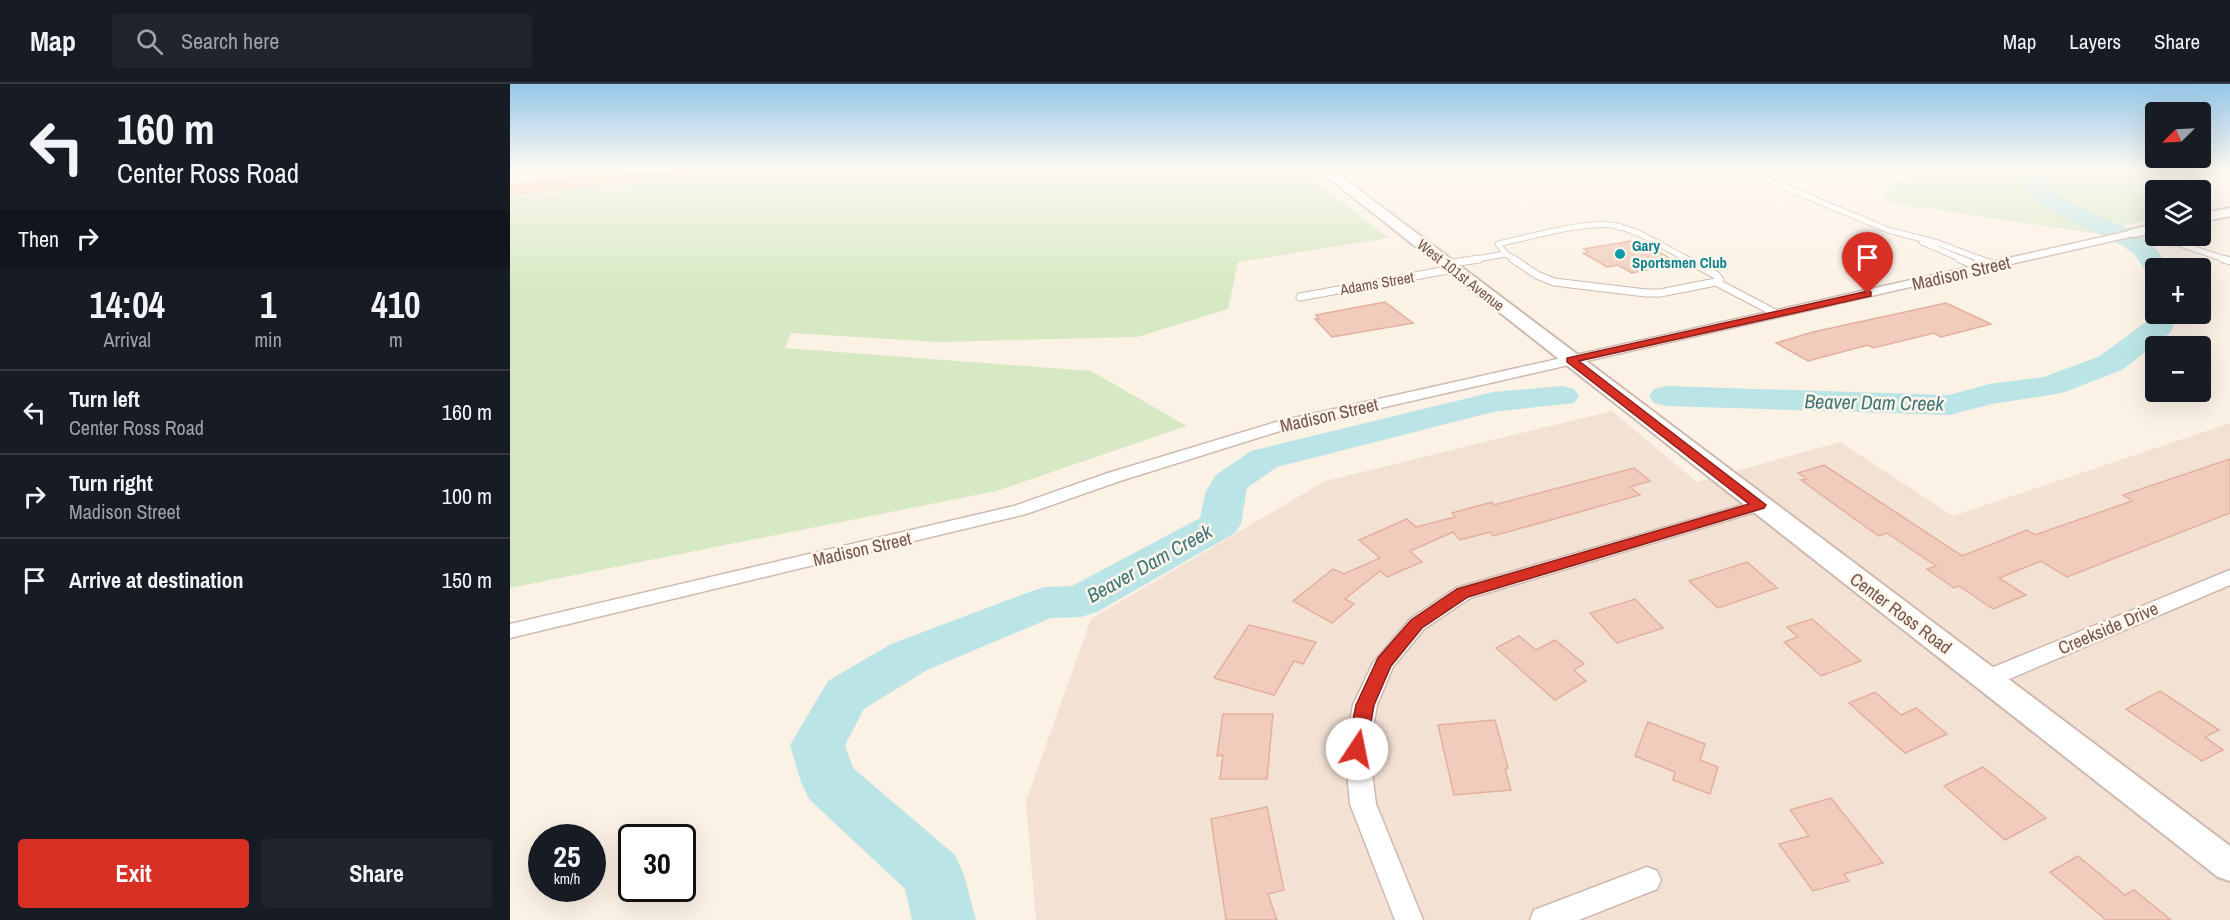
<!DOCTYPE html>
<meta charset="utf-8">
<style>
:root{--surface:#171b24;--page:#20242c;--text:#f1f3f6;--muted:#9ea1a6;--line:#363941;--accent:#d93025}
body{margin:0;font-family:"Archivo Narrow",sans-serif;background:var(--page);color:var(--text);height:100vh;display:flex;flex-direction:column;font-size:22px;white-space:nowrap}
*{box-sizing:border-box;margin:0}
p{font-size:20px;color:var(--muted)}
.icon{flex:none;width:33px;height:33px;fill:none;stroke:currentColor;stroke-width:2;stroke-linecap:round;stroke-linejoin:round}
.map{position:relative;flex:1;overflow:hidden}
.sheet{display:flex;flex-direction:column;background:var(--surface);width:510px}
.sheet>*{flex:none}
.top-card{background:#171b24;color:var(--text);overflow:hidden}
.needle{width:39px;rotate:246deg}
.tools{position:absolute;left:1635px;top:18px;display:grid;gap:12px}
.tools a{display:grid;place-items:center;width:66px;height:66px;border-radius:6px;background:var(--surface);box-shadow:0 6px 24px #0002;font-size:30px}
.speed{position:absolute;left:18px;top:740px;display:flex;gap:12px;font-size:30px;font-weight:700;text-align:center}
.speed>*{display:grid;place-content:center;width:78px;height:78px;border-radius:50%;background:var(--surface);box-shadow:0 6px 24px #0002;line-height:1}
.speed small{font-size:15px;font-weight:400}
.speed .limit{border:3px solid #111;border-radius:9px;background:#fff;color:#111}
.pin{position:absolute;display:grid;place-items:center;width:51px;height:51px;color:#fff;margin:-62px -26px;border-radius:50% 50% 50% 0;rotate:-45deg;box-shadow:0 0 6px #0007}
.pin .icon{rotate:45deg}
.me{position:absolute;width:66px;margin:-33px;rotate:11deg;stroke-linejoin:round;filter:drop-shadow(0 0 4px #0008)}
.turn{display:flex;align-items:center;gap:21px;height:126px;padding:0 18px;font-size:27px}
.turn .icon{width:78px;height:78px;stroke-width:2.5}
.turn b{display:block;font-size:42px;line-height:51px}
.then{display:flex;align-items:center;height:57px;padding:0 18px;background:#0003;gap:12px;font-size:22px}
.eta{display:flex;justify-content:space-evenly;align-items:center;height:102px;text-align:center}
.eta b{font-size:36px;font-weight:700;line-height:42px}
.cta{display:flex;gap:12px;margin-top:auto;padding:12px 18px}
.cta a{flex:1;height:69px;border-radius:6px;background:var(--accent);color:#fff;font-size:24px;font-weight:700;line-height:69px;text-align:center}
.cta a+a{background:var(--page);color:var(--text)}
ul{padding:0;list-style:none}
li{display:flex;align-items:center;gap:18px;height:84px;padding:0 18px;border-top:2px solid var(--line)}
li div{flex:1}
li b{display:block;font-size:22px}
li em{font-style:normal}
header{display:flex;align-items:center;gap:36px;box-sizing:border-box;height:84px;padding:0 30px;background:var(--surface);border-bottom:2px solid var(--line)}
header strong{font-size:28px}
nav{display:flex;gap:33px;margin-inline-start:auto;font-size:21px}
.search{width:420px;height:54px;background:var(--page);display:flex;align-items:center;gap:15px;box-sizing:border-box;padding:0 21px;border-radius:6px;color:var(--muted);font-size:22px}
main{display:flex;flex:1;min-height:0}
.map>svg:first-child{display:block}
.residential{fill:#f3e1d4}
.green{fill:#d7e9c4}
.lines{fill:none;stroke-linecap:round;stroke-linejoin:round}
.river{fill:#bae4e5;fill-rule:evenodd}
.building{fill:#f1ccbd;stroke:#e3b09e;stroke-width:1.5}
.service-far1-casing{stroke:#cfb9af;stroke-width:7}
.service-casing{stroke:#cfb9af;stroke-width:9}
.minor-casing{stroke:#cfb9af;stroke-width:3}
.tertiary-casing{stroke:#cfb9af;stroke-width:4}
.primary-casing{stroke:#d8cfcd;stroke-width:3}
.service-far1{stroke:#fff;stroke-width:5}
.service{stroke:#fff;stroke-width:7}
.minor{fill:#fff;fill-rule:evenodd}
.tertiary{fill:#fff;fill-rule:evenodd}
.primary{fill:#f9cd9f;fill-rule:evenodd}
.route{fill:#d93025;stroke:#8d1f18;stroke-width:1.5}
.culture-dot{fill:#0f9aa8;stroke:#fff5eb;stroke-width:2}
.labels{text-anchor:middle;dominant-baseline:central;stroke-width:5;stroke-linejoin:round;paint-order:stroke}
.far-culture-label{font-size:15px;font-weight:bold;fill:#0d838f;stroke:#fff5eb;text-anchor:start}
.far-street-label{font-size:15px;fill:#75554b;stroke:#fff5eb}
.street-label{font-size:18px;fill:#75554b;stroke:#fff5eb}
.water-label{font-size:20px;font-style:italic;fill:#3f767a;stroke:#fff5eb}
</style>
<header>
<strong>Map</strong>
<div class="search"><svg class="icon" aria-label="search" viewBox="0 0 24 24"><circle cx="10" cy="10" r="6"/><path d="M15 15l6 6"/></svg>Search here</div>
<nav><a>Map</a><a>Layers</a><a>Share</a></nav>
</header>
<main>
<section class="sheet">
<div class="top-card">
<div class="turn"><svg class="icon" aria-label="left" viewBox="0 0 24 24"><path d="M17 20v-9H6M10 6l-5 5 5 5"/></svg><div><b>160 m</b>Center Ross Road</div></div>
<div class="then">Then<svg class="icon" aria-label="right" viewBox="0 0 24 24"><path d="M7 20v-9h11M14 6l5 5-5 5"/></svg></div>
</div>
<div class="eta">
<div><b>14:04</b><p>Arrival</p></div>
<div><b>1</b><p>min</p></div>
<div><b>410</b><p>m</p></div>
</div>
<ul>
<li><svg class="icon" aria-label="left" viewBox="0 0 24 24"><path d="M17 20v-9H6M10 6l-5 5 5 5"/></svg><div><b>Turn left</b><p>Center Ross Road</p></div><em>160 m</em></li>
<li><svg class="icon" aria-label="right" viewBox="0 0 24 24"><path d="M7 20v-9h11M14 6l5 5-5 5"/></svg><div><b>Turn right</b><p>Madison Street</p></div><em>100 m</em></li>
<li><svg class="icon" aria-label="arrive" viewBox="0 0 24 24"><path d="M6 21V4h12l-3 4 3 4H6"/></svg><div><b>Arrive at destination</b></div><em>150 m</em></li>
</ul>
<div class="cta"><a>Exit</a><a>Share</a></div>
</section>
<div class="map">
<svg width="1720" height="836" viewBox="0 0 1720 836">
<rect width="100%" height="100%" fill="#fcf1e5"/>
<path class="residential" d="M1102,327L1187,398L1330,358L1443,432L1720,339V836H526L516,717L581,535L815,397Z"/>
<path class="green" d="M261,84H787L879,154L728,178L718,225L627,253L428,258L281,249L275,264L581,287L677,342L486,407L0,504V114Z
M1443,84H1603L1682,106H1646L1645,134L1582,149L1381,119L1371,110L1384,97Z"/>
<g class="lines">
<path class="river" d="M1505,84H1526C1534,117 1605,134 1632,153C1645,161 1651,172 1659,184H1646V192L1637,190L1626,172L1613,162C1581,144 1512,123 1505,84Z
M1646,223V230H1667L1661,248L1612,286L1552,309L1482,320L1440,331L1156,322L1144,319L1139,312L1144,305L1156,302L1439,311L1479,300L1534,293L1590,272L1636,238L1638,230Z
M1052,302L1064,305L1069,312L1064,319L983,328L767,383L737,404L731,440L725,449L587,528L571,533L541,534L417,586L354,625L335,661L343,684L445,771L454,791L466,836H402L395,805L299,715L291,698L280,661L318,597L381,560L519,508L535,503L562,502L690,434L696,407L706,391L741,367L983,308Z"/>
</g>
<path class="building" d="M1127,156L1170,180L1122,189L1108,181L1097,183L1073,169L1078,168L1074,165Z
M875,218L903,239L822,253L805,235H809L806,231Z
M1436,219L1481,240L1431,253L1424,249L1363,264L1358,261L1298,277L1266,259L1303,248Z
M1720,375V429L1557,493L1531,477L1489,494L1516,511L1483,525L1449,502L1444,504L1417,485L1426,482L1377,449L1369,452L1346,436L1291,396L1297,395L1288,389L1314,381L1452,472L1517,446L1525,451L1622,417L1613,411Z
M1124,384L1140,397L1120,403L1130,411L983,452L980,448L950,456L943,448L900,467L912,478L877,493L870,487L835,515L844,520L822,539L783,517L823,485L834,490L870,474L849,456L897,435L906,443L945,433L942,429L982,418L984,421Z
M1237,478L1267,504L1208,524L1179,497Z
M1125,515L1153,544L1107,559L1080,529Z
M1302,535L1351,577L1311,592L1274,558L1288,553L1277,543Z
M739,541L806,558L793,580L784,577L764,611L704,594Z
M1009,552L1026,566L1045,556L1074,580L1064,586L1076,597L1045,616L986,564Z
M1650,607L1709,646L1695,653L1713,666L1692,677L1616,625Z
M1365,608L1391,631L1406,624L1437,650L1395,669L1339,619Z
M713,630H763L757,695H710L713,671L707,672Z
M985,636L998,684L995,685L1001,706L944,711L928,641Z
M1138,638L1195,660L1190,676L1208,683L1200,710L1163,696L1165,688L1125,672Z
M1473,683L1536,734L1495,756L1434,702Z
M1321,714L1373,779L1334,790L1339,797L1303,807L1269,760L1299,752L1280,726Z
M757,723L774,806L758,810L767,836H716L701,735Z
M1568,772L1615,811L1624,806L1661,836H1596L1540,788Z"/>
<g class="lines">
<g class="service-far1-casing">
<path id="service-far1" d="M1230,84L1378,146L1428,159L1472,176
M1632,147L1717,176
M1412,158L1454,176
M996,170L988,160C1017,154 1080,135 1107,142C1132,148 1156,164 1178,176
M960,176L996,170L1005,176"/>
</g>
<g class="service-casing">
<path id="service" d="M1003,175L1027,191L1044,198L1136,209H1150L1206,198L1267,230
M1175,175L1206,191L1210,196L1206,198
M1450,175L1472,184
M1468,175L1485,181
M1713,175L1720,177
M936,180L969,175
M790,213L943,185"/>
</g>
<g class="minor-casing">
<path id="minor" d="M1624,146L1629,149L1628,151L770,347L610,397L516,430L0,554V540L504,422L598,389L766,338Z
M1249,416L1258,421L1255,425L960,514L914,545L883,583L867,621L859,665L866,720L913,836H885L840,720L835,665L843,621L863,579L900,535L946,504Z
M1720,486V501L1485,601L1477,603L1469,601L1466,595L1469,589Z
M1137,783L1147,787L1151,796L1147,805L1069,836H1020L1024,826Z"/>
</g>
<g class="tertiary-casing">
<path id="tertiary" d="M806,84H820L1720,762V797L1708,793Z
M1720,124V132L1690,138V130Z
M1646,140V148L1624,153L1617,149L1619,146Z"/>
</g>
<g class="primary-casing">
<path id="primary" d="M149,84H202L195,89L0,111V101Z"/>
</g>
<use href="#service-far1" class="service-far1"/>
<use href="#service" class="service"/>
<use href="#minor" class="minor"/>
<use href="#tertiary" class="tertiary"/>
<use href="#primary" class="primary"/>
</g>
<linearGradient id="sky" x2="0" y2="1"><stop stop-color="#95c7e7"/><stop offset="0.42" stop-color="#fef9f3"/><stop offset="1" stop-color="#fef9f3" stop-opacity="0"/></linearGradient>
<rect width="1720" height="201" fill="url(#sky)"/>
<path class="route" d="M1358,207L1361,208V212L1069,277L1256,421L1254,424L958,513L912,544L881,582L864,621L856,665L853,670L847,672L840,670L837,665L846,621L868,574L901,536L947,505L1239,420L1057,278V274Z"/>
<circle class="culture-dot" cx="1110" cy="170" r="6"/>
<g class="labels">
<g class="far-culture-label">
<text x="1122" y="161">Gary<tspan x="1122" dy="17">Sportsmen Club</tspan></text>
</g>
<g class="far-street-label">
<text transform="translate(951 191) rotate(38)">West 101st Avenue</text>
<text transform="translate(867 199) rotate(-10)">Adams Street</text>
</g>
<g class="street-label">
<text transform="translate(1451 189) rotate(-13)">Madison Street</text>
<text transform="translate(819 331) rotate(-13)">Madison Street</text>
<text transform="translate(352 465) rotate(-13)">Madison Street</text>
<text transform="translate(1391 529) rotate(37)">Center Ross Road</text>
<text transform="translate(1598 544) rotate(-23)">Creekside Drive</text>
</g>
<g class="water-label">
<text transform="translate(1364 318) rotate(1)">Beaver Dam Creek</text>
<text transform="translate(639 479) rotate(-29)">Beaver Dam Creek</text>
</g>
</g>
</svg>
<div class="tools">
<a><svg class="needle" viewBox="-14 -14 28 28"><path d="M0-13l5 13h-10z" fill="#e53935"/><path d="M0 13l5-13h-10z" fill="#9ea1a6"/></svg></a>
<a><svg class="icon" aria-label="layers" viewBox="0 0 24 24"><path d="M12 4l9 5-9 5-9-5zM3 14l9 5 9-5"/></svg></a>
<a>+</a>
<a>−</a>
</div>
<div class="speed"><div>25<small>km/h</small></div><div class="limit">30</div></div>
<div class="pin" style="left:1358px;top:210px;background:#d93025"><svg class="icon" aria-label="arrive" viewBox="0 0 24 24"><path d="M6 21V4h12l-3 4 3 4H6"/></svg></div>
<svg class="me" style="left:847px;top:665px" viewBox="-20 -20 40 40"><circle r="19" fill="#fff"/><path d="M0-13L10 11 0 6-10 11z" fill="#d93025"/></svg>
</div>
</main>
